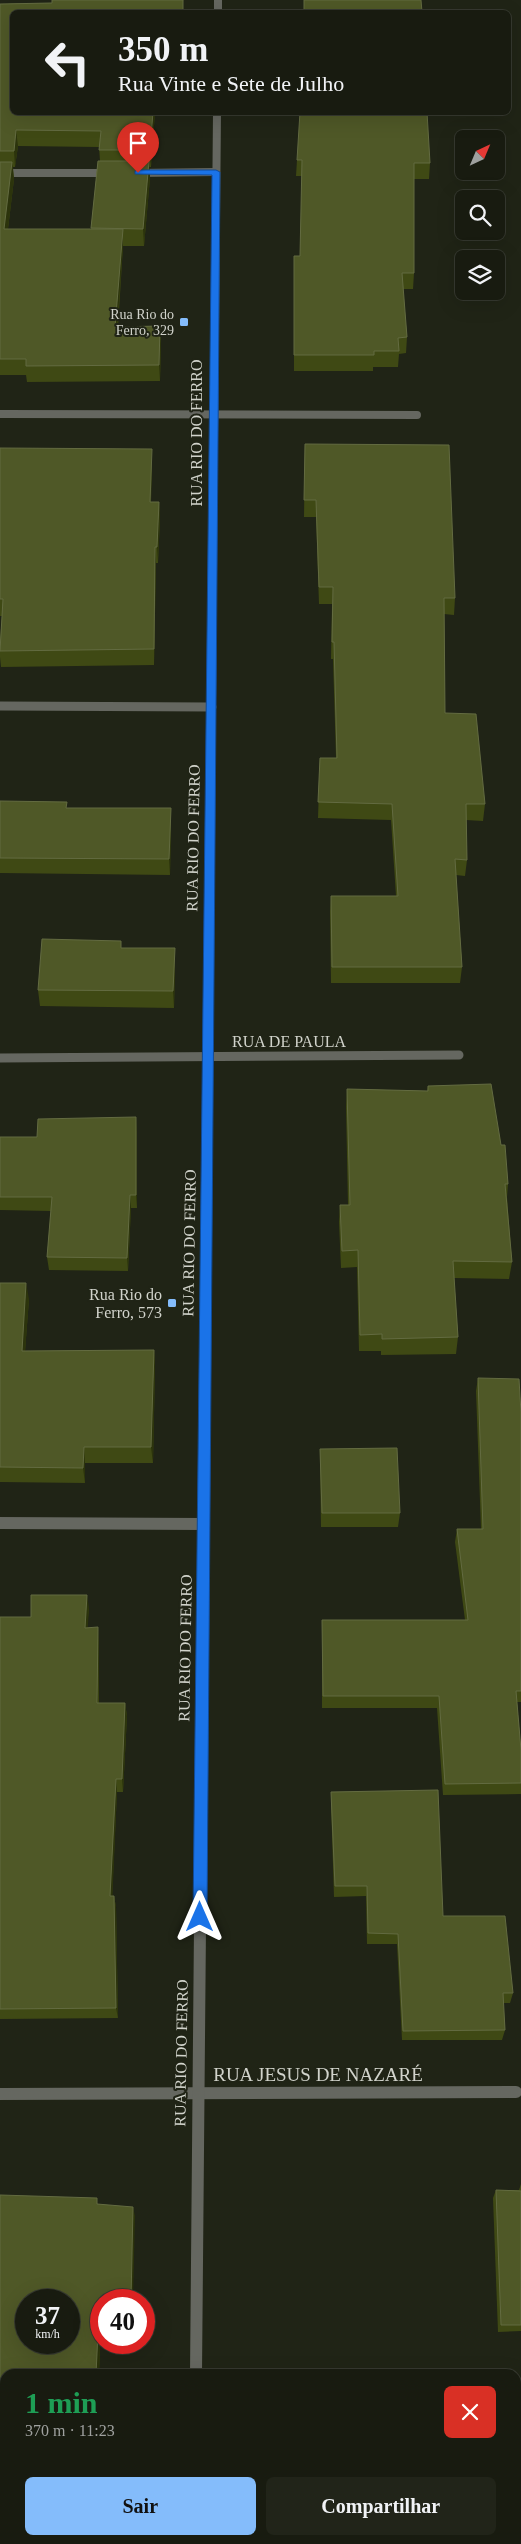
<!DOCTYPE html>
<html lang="pt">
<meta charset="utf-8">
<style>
:root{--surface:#181b10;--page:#212419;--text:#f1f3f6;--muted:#9fa19f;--line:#363930;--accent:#84bcfb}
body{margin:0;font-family:"Times New Roman",serif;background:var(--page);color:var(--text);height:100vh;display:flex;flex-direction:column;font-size:19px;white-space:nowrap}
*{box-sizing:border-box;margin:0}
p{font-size:16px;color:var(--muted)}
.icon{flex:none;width:28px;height:28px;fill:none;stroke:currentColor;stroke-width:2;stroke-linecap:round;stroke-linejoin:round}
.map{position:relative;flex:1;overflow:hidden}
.sheet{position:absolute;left:0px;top:2369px;width:521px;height:176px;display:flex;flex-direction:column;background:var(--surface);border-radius:15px 15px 0 0;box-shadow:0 5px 20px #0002,0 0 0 1px var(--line)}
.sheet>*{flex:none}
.hud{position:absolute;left:10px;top:10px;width:501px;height:105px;border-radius:8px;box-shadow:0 5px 20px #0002,0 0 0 1px var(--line);background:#181b10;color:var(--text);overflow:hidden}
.needle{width:32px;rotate:44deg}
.tools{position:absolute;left:455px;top:130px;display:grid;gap:10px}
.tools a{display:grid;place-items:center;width:50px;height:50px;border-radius:8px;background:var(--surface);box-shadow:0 5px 20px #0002,0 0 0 1px var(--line);font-size:25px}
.speed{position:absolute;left:15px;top:2289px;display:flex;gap:10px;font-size:25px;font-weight:700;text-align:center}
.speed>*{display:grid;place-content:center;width:65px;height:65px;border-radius:50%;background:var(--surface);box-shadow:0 5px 20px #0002,0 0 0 1px var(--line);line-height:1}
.speed small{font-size:12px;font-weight:400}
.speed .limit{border:8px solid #d22;background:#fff;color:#111}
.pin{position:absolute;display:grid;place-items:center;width:42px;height:42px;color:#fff;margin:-51px -21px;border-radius:50% 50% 50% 0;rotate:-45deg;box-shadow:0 0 5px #0007}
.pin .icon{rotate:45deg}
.me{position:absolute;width:55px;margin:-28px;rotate:0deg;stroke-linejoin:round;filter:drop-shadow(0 0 4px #0008)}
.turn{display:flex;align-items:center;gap:18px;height:105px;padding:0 25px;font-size:22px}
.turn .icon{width:65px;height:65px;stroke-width:2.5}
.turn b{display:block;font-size:35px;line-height:42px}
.round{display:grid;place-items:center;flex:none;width:52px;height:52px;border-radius:8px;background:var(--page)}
.overview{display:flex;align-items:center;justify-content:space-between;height:85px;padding:0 25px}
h1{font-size:30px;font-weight:700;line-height:38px;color:#1e9e55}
.cta{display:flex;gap:10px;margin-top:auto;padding:10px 25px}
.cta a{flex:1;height:58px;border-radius:8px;background:var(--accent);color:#111;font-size:20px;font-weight:700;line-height:58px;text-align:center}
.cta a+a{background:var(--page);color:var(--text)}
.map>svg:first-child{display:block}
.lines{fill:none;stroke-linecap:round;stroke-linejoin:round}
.minor-far2{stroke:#656760;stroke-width:8}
.minor-far1{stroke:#656760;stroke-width:9}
.minor{stroke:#656760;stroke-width:12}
.tertiary-far2{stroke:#656760;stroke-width:8}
.tertiary-far1{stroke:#656760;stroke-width:9}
.tertiary{stroke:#656760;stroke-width:12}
.wall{fill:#3f4914;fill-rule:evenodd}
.shaded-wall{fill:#2c340c}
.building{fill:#4f5827;stroke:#636b41;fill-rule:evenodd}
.route{fill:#1a73e8;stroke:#114b97}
.poi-dot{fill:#84bcfb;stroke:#202416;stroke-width:2}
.labels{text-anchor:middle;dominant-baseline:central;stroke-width:4;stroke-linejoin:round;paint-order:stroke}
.far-poi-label{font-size:14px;fill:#d1d3cb;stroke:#202416;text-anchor:end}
.street-label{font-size:16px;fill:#d1d3cb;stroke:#202416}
.poi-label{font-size:16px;fill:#d1d3cb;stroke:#202416;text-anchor:end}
.near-street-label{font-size:19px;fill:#d1d3cb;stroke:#202416}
</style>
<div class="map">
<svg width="521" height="2544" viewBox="0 0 521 2544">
<rect width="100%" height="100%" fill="#202416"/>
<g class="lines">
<path class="minor-far2" d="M0,173H109
M136,173L216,172
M0,414L417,415"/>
<path class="minor-far1" d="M0,706L212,707
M0,1058L459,1055"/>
<path class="minor" d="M0,1523L204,1524
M0,2094L516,2092"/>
<path class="tertiary-far2" d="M218,0V12
M212,648L217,112"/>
<path class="tertiary-far1" d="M204,1479L212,647"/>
<path class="tertiary" d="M196,2374L204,1477
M194,2540V2544"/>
</g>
<path class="wall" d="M184,0L12,112H155L151,167H149L150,178L144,246H123L118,327L160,326L161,343L160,381L27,382L26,375H0V4ZM18,146L99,147L100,161H98L91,229H8L14,179L13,167H15Z
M297,160L430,163L429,179H414V273L413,289H403L407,337L406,353L399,354L398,367H373V371H294V256H300L302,176H296Z
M305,444L455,598L454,615L444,614L445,713L485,804L483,821L466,820L467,860L465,876L456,875L462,967L460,983H331L330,912L331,896H396L391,820L318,818L320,758H336L333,659H331L332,604H319L316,517H304Z
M0,448L152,466L151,502H159L160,518L158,563H156L154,665L1,667L0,657V641L2,616H0Z
M0,801L67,808H171V824L170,875L0,873Z
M121,941V948L175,965L174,1008L40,1006L38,990Z
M428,1086L501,1145L508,1184L507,1197L512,1262L509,1279L454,1278L458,1337L456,1354L381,1355V1351H359L357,1267L341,1268L339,1222L340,1205H348L346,1107L347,1089L427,1091Z
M137,1131V1208H131L128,1271L49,1270L47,1257L51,1211L0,1210V1137H37Z
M0,1283L29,1299L25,1351L154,1350L155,1366L153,1463H85V1483L0,1482Z
M478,1378L521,1413V1702H517L521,1750V1794L443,1795L437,1708H322V1620H465L455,1542L457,1529H481L476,1391Z
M320,1449L400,1513L398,1527H321L320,1463Z
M89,1608L87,1628L99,1641V1703H125L127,1716L123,1792H117L112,1896H114L116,1907L118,2018L0,2019V1617H31Z
M331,1792L513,1993L510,2003H503L505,2030L502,2040H402L397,1944H367L366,1896L334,1897L331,1803Z
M521,2184V2338V2331L498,2332L493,2198L496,2190H519Z
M0,2195L99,2204L135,2216L101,2300V2320L99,2374H5V2478H0Z"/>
<path class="shaded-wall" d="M153,112H155L151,167L150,150Z
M16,130L18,146L15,167L14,151Z
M149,161L150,178L144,246L143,229Z
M12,162L14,179L6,245L4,229Z
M123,229V246L116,343L115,327Z
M160,326L161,343L160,381L159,365Z
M152,449V466L150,518V502Z
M159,502L160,518L158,563L157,547Z
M155,547L156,563L154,665V649Z
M171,808V824L170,875L169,859Z
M175,948V965L174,1008L173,991Z
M136,1117L137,1131V1208L136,1195Z
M130,1195L131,1208L128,1271L127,1258Z
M26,1283L29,1299L24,1367L22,1351Z
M154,1350L155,1366L153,1463L151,1447Z
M84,1447L85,1463V1483L83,1468Z
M87,1595L89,1608L87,1641L85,1628Z
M98,1627L99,1641L98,1716L97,1703Z
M125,1703L127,1716L123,1792L122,1779Z
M116,1779L117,1792L112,1907L110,1896Z
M114,1896L116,1907L118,2018L116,2008Z
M133,2207L135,2216L133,2300H131Z
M99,2312L101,2320L99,2374H96Z"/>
<path class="building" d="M52,0H183V12H12V112H153L150,150H99L101,131L16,130L14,151H0V4L52,3Z
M304,0H421L422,12H304Z
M300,112H427L430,163H414V273H402L407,337L398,338L399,351H374V355H294V256H300L302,160H297Z
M98,161H149L143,229L91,228Z
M0,162H12L4,229H123L115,327L160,326L159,365L26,366V359H0Z
M305,444L449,445L455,598H444L445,713L476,714L485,804H466L467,860L455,859L462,967H332L331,896H398L392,804L318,802L320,758H337L334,642H332L333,587H319L316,500H304Z
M0,448L152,449L150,502H159L157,547H155L154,649L0,651L3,599H0Z
M0,801L67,802L66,808H171L169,859L0,858Z
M42,939L121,941V948H175L173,991L38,990Z
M491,1084L501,1145H505L508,1184H505L512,1262L453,1261L458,1337L382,1339V1334L360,1335L358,1250L342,1251L340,1205H350L347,1089L428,1091V1086Z
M136,1117V1195H130L127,1258L47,1257L52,1197H0V1137H37L38,1119Z
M0,1283H26L22,1351L154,1350L151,1447H84L83,1468L0,1467Z
M478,1378L519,1379L521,1413V1691H516L521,1750V1783L445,1784L439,1696H323L322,1620H468L457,1529H483Z
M397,1448L400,1513H322L320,1449Z
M31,1595H87L85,1628L98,1627L97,1703H125L122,1779H116L110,1896H114L116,2008L0,2009V1617H31Z
M438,1790L443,1916H505L513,1993H503L505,2030L403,2031L398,1934L368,1933L367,1886H335L331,1792Z
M496,2190L521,2191V2325H501Z
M0,2195L97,2198V2204L133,2207L131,2300H101V2312H99L96,2374H5V2472H0ZM26,2300H69V2342H26Z
M343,2540H438L481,2541V2544H343Z"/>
<path class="route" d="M138,170H216L220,172L207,1917L205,1922L200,1923L195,1922L193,1917L212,175L135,174V171Z"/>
<g class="poi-dot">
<rect x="179" y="317" width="10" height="10" rx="2.5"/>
<rect x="167" y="1298" width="10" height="10" rx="2.5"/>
</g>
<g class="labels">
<g class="far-poi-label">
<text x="174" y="314">Rua Rio do<tspan x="174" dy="16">Ferro, 329</tspan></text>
</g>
<g class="street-label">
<text transform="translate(196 433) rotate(-90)">RUA RIO DO FERRO</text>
<text transform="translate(193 838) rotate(-89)">RUA RIO DO FERRO</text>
<text x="289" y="1041">RUA DE PAULA</text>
<text transform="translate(189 1243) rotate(-89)">RUA RIO DO FERRO</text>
<text transform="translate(185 1648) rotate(-89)">RUA RIO DO FERRO</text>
<text transform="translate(181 2053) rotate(-89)">RUA RIO DO FERRO</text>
</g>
<g class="poi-label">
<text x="162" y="1294">Rua Rio do<tspan x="162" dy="18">Ferro, 573</tspan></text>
</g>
<g class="near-street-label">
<text x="318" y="2074">RUA JESUS DE NAZARÉ</text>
</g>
</g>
</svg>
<div class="tools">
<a><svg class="needle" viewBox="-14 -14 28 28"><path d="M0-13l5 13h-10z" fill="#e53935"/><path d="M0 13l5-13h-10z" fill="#9fa19f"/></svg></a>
<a><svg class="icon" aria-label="search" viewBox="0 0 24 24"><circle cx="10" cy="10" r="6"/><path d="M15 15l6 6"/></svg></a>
<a><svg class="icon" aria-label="layers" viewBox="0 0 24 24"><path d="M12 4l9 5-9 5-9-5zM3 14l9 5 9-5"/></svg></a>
</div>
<div class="speed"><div>37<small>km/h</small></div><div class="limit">40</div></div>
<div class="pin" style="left:138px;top:173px;background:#d93025"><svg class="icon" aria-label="arrive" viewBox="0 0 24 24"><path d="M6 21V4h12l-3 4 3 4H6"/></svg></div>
<svg class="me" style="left:200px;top:1917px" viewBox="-20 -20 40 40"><path d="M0-17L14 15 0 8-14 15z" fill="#1a73e8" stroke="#fff" stroke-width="4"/></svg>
<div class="hud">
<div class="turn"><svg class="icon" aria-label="left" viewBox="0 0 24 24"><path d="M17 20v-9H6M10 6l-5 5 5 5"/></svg><div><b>350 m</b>Rua Vinte e Sete de Julho</div></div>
</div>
<section class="sheet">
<div class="overview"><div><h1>1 min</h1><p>370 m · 11:23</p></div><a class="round" style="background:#d93025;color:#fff"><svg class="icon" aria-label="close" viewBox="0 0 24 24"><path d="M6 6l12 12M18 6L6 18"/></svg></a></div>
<div class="cta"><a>Sair</a><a>Compartilhar</a></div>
</section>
</div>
